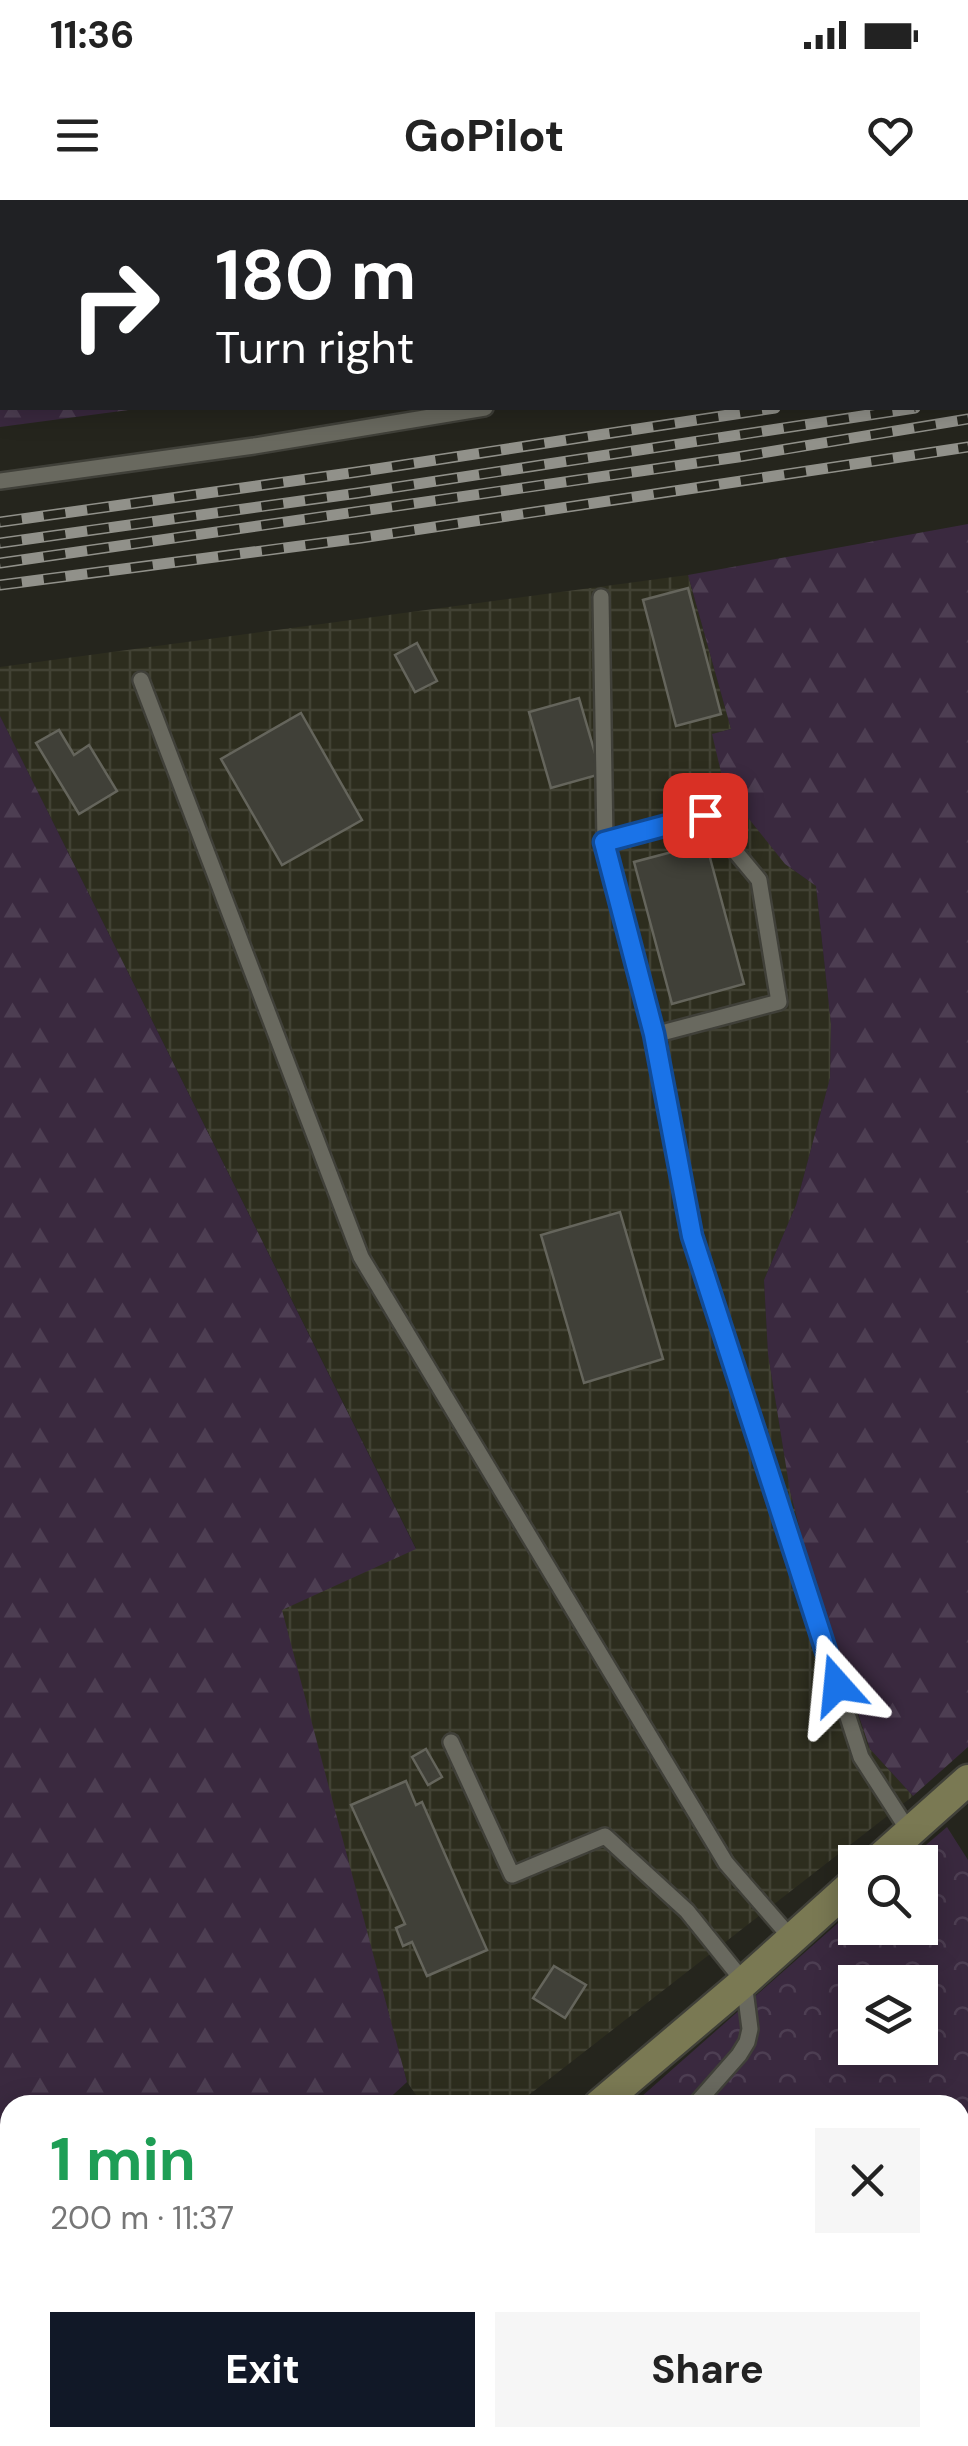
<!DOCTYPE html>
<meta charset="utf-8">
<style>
:root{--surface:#fff;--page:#f6f6f6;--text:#222;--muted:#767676;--accent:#111827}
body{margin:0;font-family:"DM Sans",sans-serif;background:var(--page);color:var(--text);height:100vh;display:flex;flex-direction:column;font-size:38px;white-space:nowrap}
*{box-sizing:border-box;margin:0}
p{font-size:32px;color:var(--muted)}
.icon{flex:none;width:55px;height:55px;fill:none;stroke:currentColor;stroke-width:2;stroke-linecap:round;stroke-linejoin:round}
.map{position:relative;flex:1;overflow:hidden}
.drawer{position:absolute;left:0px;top:1895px;width:970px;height:352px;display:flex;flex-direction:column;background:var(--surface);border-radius:30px 30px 0 0;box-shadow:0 5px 25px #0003}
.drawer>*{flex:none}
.banner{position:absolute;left:0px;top:0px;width:970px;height:210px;box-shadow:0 5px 25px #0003;background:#202124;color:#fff;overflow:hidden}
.fabs{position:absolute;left:838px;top:1645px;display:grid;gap:20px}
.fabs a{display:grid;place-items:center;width:100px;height:100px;border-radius:0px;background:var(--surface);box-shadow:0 5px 25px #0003;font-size:50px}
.pin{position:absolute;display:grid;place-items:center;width:85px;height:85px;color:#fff;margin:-42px;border-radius:20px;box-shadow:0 5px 15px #0006}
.me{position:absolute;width:110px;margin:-55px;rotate:342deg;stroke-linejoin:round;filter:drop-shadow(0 0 8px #0008)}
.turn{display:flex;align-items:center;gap:35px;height:210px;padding:0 50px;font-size:45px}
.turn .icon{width:130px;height:130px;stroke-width:2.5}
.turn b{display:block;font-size:70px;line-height:85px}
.round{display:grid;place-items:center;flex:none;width:105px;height:105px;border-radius:0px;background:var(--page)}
.summary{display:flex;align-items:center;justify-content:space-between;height:170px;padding:0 50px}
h1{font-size:60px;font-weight:700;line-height:75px;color:#1e9e55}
.cta{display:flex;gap:20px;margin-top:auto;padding:20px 50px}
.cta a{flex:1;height:115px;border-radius:0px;background:var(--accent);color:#fff;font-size:40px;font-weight:700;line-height:115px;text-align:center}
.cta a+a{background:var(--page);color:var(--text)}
.status{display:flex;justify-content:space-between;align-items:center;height:70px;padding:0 50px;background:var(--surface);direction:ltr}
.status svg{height:28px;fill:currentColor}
header{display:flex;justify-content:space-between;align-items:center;height:130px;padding:0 50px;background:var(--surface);font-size:45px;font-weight:700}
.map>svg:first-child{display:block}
.industrial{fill:url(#industrial-grid)}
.forest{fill:url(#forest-firs)}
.park{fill:url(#park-crowns);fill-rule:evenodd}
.building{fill:#404038;stroke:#65655c;stroke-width:2.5}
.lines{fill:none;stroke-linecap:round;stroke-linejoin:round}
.lane-casing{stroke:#404039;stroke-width:20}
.secondary-casing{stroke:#404039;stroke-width:35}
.lane{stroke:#69695f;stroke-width:15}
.secondary{stroke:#7a7953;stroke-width:30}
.rail-casing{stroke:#91918a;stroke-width:11}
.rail{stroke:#25251d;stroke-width:8;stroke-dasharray:22;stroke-linecap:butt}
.route-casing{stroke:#114b97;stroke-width:25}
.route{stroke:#1a73e8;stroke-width:18}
</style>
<div class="status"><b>11:36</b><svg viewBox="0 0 49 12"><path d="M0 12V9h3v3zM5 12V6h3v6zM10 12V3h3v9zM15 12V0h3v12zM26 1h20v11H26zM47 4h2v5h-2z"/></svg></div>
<header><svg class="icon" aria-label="menu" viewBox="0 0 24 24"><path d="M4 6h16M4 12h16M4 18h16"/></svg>GoPilot<svg class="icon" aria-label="heart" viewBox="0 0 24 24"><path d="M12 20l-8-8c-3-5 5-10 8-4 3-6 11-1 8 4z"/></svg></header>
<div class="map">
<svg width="968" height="2246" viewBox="0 0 968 2246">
<defs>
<pattern id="industrial-grid" width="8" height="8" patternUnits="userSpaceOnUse" patternTransform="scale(2.5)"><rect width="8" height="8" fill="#2d2d1e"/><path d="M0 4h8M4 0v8" fill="none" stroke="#424234"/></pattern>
<pattern id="forest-firs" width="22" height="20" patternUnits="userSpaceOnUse" patternTransform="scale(2.5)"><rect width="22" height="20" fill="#3a293f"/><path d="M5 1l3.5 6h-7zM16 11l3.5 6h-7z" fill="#4d3e52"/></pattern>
<pattern id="park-crowns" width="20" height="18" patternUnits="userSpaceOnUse" patternTransform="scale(2.5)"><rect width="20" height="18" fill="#3a293f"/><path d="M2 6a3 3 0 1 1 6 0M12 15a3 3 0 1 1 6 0" fill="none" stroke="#4d3e52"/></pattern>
</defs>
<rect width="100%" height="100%" fill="#25251d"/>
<path class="industrial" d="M688,375L731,529L712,534L785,664L816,686L831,824L830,878L796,1005L764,1080L768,1153L790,1290L814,1384L870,1549L913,1596L516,1905H423L407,1882L281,1410L416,1348L0,516V467Z"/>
<path class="forest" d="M0,0H787L797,2H2V208H144L0,227Z
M968,324V1547L913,1596L870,1549L814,1384L790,1291L768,1154L764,1080L796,1005L830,878L831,824L816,686L785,664L725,589L712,534L731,529L688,375Z
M0,516L416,1349L282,1410L407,1882L382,1905H10L12,2238L0,2244Z"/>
<path class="park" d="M947,1627L968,1660V2215L960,2209V1905H632L855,1708V1728H920V1662H906ZM855,1782H920V1848H855Z"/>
<path class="building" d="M688,388L721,514L676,526L643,400Z
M417,443L437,481L415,492L395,455Z
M579,498L601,574L551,588L529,512Z
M301,513L362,620L282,665L221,559Z
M59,530L74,555L89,545L117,591L79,614L36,543Z
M706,643L744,784L672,804L634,662Z
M620,1012L663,1159L584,1183L541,1035Z
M426,1549L442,1577L428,1585L412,1557Z
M406,1581L416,1605L422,1602L487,1750L427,1776L412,1742L403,1746L396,1728L405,1724L351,1605Z
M554,1766L586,1785L565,1818L533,1798Z
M541,2238H641L652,2246H534Z"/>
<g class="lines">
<g class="lane-casing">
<path id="lane" d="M0,281L254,246L485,208
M601,397L605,642
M141,480L361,1057L726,1663L792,1739
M654,835L779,802L759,680L705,615L605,642L654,835L692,1037L861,1557L910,1633
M451,1542L512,1675L605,1636L687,1711L744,1782L750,1829L747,1842L739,1855L695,1905"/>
</g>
<g class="secondary-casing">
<path id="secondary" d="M876,1662L968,1580
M599,1905L744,1782L855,1682
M92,2246L107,2238
M427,2246L433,2238"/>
</g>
<use href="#lane" class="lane"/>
<use href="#secondary" class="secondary"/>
<g class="rail-casing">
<path id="rail" d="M0,322L357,272L775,208
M0,343L358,293L915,208
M0,363L738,257L968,219
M0,385L361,338L968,247"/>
</g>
<use href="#rail" class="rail"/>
</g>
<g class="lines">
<g class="route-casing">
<path id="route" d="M705,615L604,642L654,834L692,1036L837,1485"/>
</g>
<use href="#route" class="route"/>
</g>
</svg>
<div class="fabs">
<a><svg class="icon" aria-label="search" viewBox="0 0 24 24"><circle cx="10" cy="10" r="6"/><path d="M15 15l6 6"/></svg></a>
<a><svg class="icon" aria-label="layers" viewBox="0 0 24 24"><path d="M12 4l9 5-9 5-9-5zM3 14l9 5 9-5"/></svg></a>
</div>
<div class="pin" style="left:705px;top:615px;background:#d93025"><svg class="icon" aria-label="arrive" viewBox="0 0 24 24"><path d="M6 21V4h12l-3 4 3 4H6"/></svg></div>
<svg class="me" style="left:837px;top:1485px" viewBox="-20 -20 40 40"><path d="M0-17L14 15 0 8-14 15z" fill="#1a73e8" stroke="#fff" stroke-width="4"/></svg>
<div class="banner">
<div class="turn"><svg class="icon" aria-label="right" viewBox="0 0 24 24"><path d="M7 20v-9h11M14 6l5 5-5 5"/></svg><div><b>180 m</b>Turn right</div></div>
</div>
<section class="drawer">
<div class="summary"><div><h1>1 min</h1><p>200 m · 11:37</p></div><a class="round"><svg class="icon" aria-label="close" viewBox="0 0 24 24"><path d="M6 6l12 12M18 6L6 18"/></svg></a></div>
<div class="cta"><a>Exit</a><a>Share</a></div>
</section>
</div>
